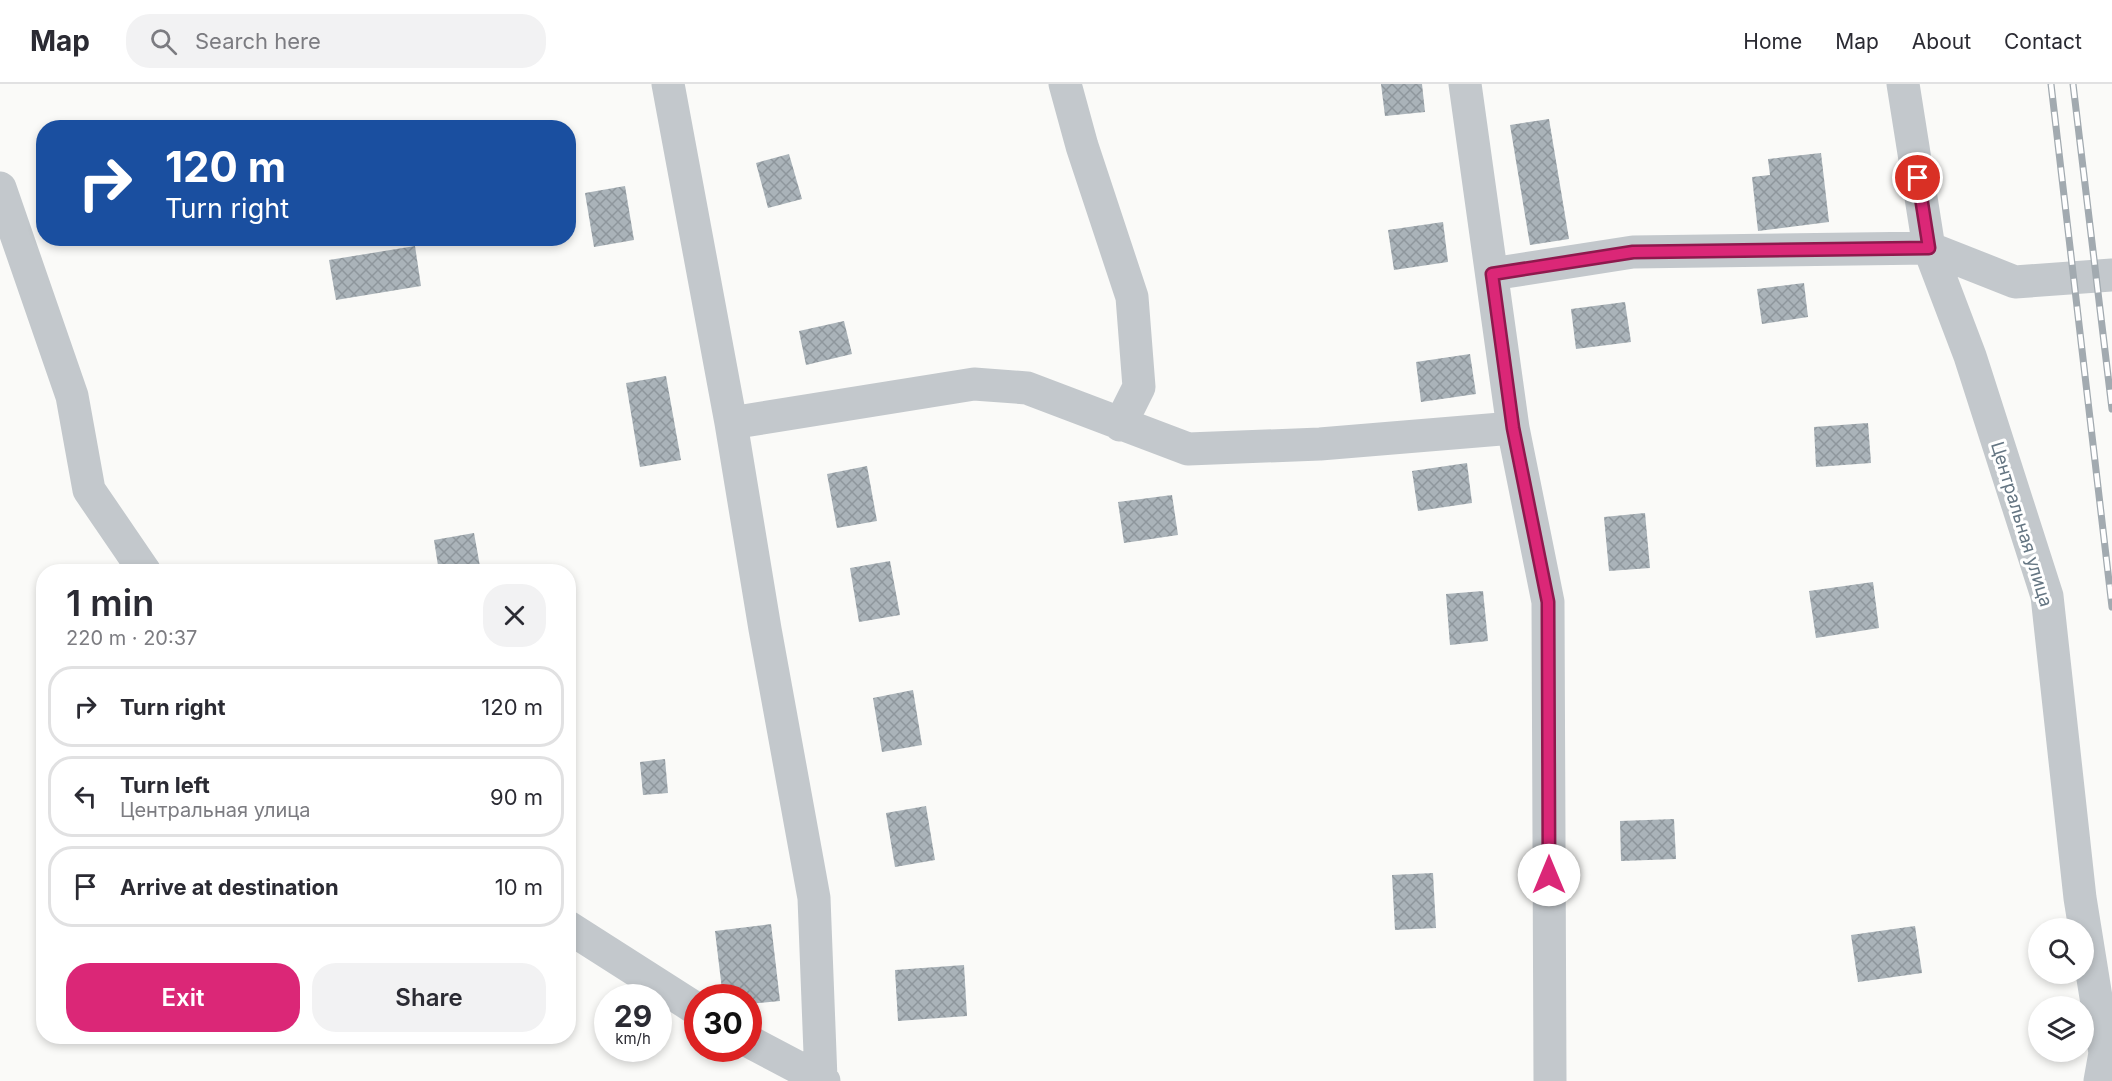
<!DOCTYPE html>
<meta charset="utf-8">
<style>
:root{--surface:#fff;--page:#f2f2f3;--text:#2b2b33;--muted:#7c7c81;--line:#e1e1e2;--accent:#db2777}
body{margin:0;font-family:Inter,sans-serif;background:var(--page);color:var(--text);height:100vh;display:flex;flex-direction:column;font-size:22px;white-space:nowrap}
*{box-sizing:border-box;margin:0}
p{font-size:20px;color:var(--muted)}
.icon{flex:none;width:33px;height:33px;fill:none;stroke:currentColor;stroke-width:2;stroke-linecap:round;stroke-linejoin:round}
.map{position:relative;flex:1;overflow:hidden}
.sheet{position:absolute;left:36px;top:480px;width:540px;height:480px;display:flex;flex-direction:column;background:var(--surface);border-radius:24px;box-shadow:0 3px 9px #0003}
.sheet>*{flex:none}
.guide{position:absolute;left:36px;top:36px;width:540px;height:126px;border-radius:24px;box-shadow:0 3px 9px #0003;background:#1a4fa0;color:#fff;overflow:hidden}
.controls{position:absolute;left:2028px;top:834px;display:grid;gap:12px}
.controls a{display:grid;place-items:center;width:66px;height:66px;border-radius:50%;background:var(--surface);box-shadow:0 3px 9px #0003;font-size:30px}
.speed{position:absolute;left:594px;top:900px;display:flex;gap:12px;font-size:30px;font-weight:700;text-align:center}
.speed>*{display:grid;place-content:center;width:78px;height:78px;border-radius:50%;background:var(--surface);box-shadow:0 3px 9px #0003;line-height:1}
.speed small{font-size:15px;font-weight:400}
.speed .limit{border:9px solid #d22;background:#fff;color:#111}
.pin{position:absolute;display:grid;place-items:center;width:51px;height:51px;color:#fff;margin:-26px;border:3px solid #fff;border-radius:50%;box-shadow:0 2px 6px #0007}
.me{position:absolute;width:66px;margin:-33px;rotate:0deg;stroke-linejoin:round;filter:drop-shadow(0 0 4px #0008)}
.turn{display:flex;align-items:center;gap:21px;height:126px;padding:0 30px;font-size:27px}
.turn .icon{width:78px;height:78px;stroke-width:2.5}
.turn b{display:block;font-size:42px;line-height:51px}
.round{display:grid;place-items:center;flex:none;width:63px;height:63px;border-radius:24px;background:var(--page)}
.head{display:flex;align-items:center;justify-content:space-between;height:102px;padding:0 30px}
h1{font-size:36px;font-weight:600;line-height:45px}
.primary-button{display:flex;gap:12px;margin-top:auto;padding:12px 30px}
.primary-button a{flex:1;height:69px;border-radius:24px;background:var(--accent);color:#fff;font-size:24px;font-weight:600;line-height:69px;text-align:center}
.primary-button a+a{background:var(--page);color:var(--text)}
ul{padding:0;list-style:none}
li{display:flex;align-items:center;gap:18px;height:81px;margin:0 12px 9px;padding:0 18px;border:3px solid var(--line);border-radius:24px}
li div{flex:1}
li b{display:block;font-size:22px}
li em{font-style:normal}
header{display:flex;align-items:center;gap:36px;box-sizing:border-box;height:84px;padding:0 30px;background:var(--surface);border-bottom:2px solid var(--line)}
header strong{font-size:28px}
nav{display:flex;gap:33px;margin-inline-start:auto;font-size:21px}
.search{width:420px;height:54px;background:var(--page);display:flex;align-items:center;gap:15px;box-sizing:border-box;padding:0 21px;border-radius:24px;color:var(--muted);font-size:22px}
.map>svg:first-child{display:block}
.building{fill:url(#building-cross-hatch)}
.lines{fill:none;stroke-linecap:round;stroke-linejoin:round}
.minor{stroke:#c3c8cc;stroke-width:33}
.rail-casing{stroke:#a2aab0;stroke-width:7}
.rail{stroke:#fff;stroke-width:4.5;stroke-dasharray:14;stroke-linecap:butt}
.route-casing{stroke:#8e194d;stroke-width:15}
.route{stroke:#db2777;stroke-width:10}
.labels{text-anchor:middle;dominant-baseline:central;stroke-width:6;stroke-linejoin:round;paint-order:stroke}
.street-label{font-size:18px;fill:#657683;stroke:#fff}
</style>
<header>
<strong>Map</strong>
<div class="search"><svg class="icon" aria-label="search" viewBox="0 0 24 24"><circle cx="10" cy="10" r="6"/><path d="M15 15l6 6"/></svg>Search here</div>
<nav><a>Home</a><a>Map</a><a>About</a><a>Contact</a></nav>
</header>
<div class="map">
<svg width="2112" height="997" viewBox="0 0 2112 997">
<defs>
<pattern id="building-cross-hatch" width="8" height="8" patternUnits="userSpaceOnUse" patternTransform="scale(1.5)"><rect width="8" height="8" fill="#aab3b9"/><path d="M0 0l8 8M0 8l8-8" fill="none" stroke="#8e969c"/></pattern>
</defs>
<rect width="100%" height="100%" fill="#fafaf8"/>
<path class="building" d="M1381,0H1422L1425,28L1385,32Z
M1549,35L1569,155L1530,161L1510,41Z
M1821,69L1829,138L1758,147L1752,93L1770,91L1768,75Z
M789,70L802,115L768,124L756,79Z
M625,102L634,156L594,163L585,109Z
M1443,138L1448,178L1394,186L1388,146Z
M415,162L421,202L336,216L329,176Z
M1804,199L1808,233L1762,240L1757,205Z
M1625,218L1631,258L1576,265L1571,225Z
M844,237L852,270L806,281L799,247Z
M1470,270L1476,310L1421,318L1416,278Z
M666,292L681,376L640,383L626,299Z
M1868,339L1871,379L1816,383L1814,343Z
M1467,379L1472,419L1418,427L1412,387Z
M867,382L877,437L837,444L827,390Z
M1172,411L1178,451L1124,459L1118,418Z
M1645,429L1650,484L1609,487L1604,433Z
M474,449L481,488H439L434,456Z
M890,477L900,531L859,538L850,484Z
M1873,498L1879,544L1816,554L1809,507Z
M1483,507L1488,557L1450,561L1446,510Z
M913,606L922,661L882,668L873,614Z
M665,675L668,709L643,711L640,678Z
M926,722L935,776L895,783L886,729Z
M1674,735L1676,775L1621,777L1620,737Z
M1433,789L1436,844L1395,846L1392,791Z
M771,840L780,917L748,920V914H723L715,847Z
M1915,842L1922,889L1858,898L1851,851Z
M964,881L967,932L898,937L895,886Z"/>
<g class="lines">
<path class="minor" d="M668,0L731,339L765,545L814,814L821,995
M1065,0L1082,62L1132,213L1139,303L1120,341
M1465,0L1513,344L1548,518L1550,997
M1903,0L1929,164L1970,272L2047,512L2080,814L2105,969L2100,997
M0,104L72,312L89,406L145,488
M1492,190L1633,168L1929,164L2015,198L2112,191
M731,339L974,300L1027,304L1188,365L1320,360L1513,344
M568,843L698,926
M748,957L824,997"/>
<g class="rail-casing">
<path id="rail" d="M2051,0L2112,523
M2073,0L2112,325"/>
</g>
<use href="#rail" class="rail"/>
</g>
<g class="lines">
<g class="route-casing">
<path id="route" d="M1549,791L1548,518L1513,344L1492,190L1633,168L1929,164L1918,94"/>
</g>
<use href="#route" class="route"/>
</g>
<g class="labels">
<g class="street-label">
<text transform="translate(2022 440) rotate(73)">Центральная улица</text>
</g>
</g>
</svg>
<div class="controls">
<a><svg class="icon" aria-label="search" viewBox="0 0 24 24"><circle cx="10" cy="10" r="6"/><path d="M15 15l6 6"/></svg></a>
<a><svg class="icon" aria-label="layers" viewBox="0 0 24 24"><path d="M12 4l9 5-9 5-9-5zM3 14l9 5 9-5"/></svg></a>
</div>
<div class="speed"><div>29<small>km/h</small></div><div class="limit">30</div></div>
<div class="pin" style="left:1918px;top:94px;background:#d93025"><svg class="icon" aria-label="arrive" viewBox="0 0 24 24"><path d="M6 21V4h12l-3 4 3 4H6"/></svg></div>
<svg class="me" style="left:1549px;top:791px" viewBox="-20 -20 40 40"><circle r="19" fill="#fff"/><path d="M0-13L10 11 0 6-10 11z" fill="#db2777"/></svg>
<div class="guide">
<div class="turn"><svg class="icon" aria-label="right" viewBox="0 0 24 24"><path d="M7 20v-9h11M14 6l5 5-5 5"/></svg><div><b>120 m</b>Turn right</div></div>
</div>
<section class="sheet">
<div class="head"><div><h1>1 min</h1><p>220 m · 20:37</p></div><a class="round"><svg class="icon" aria-label="close" viewBox="0 0 24 24"><path d="M6 6l12 12M18 6L6 18"/></svg></a></div>
<ul>
<li><svg class="icon" aria-label="right" viewBox="0 0 24 24"><path d="M7 20v-9h11M14 6l5 5-5 5"/></svg><div><b>Turn right</b></div><em>120 m</em></li>
<li><svg class="icon" aria-label="left" viewBox="0 0 24 24"><path d="M17 20v-9H6M10 6l-5 5 5 5"/></svg><div><b>Turn left</b><p>Центральная улица</p></div><em>90 m</em></li>
<li><svg class="icon" aria-label="arrive" viewBox="0 0 24 24"><path d="M6 21V4h12l-3 4 3 4H6"/></svg><div><b>Arrive at destination</b></div><em>10 m</em></li>
</ul>
<div class="primary-button"><a>Exit</a><a>Share</a></div>
</section>
</div>
